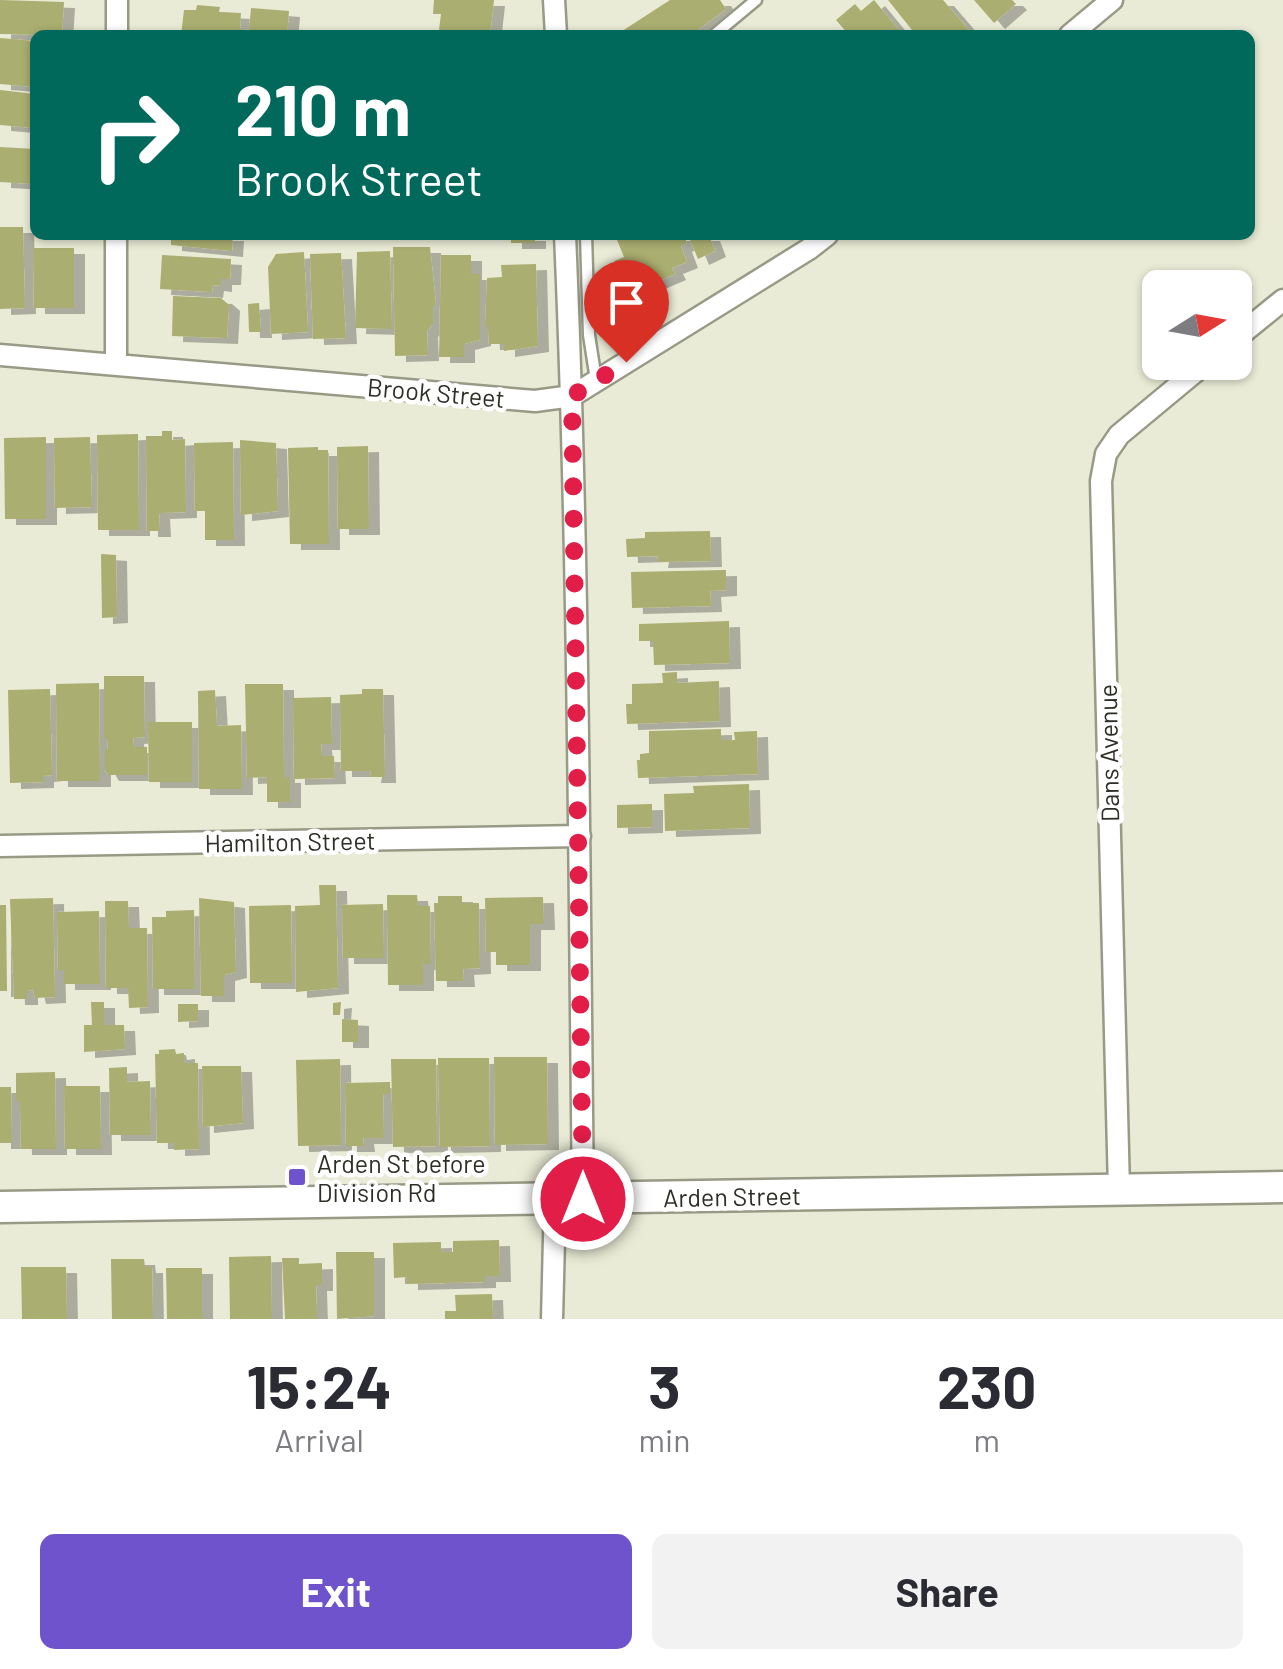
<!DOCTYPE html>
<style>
:root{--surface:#fff;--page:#f2f2f3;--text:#2b2b33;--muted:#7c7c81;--accent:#6f53cc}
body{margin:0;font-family:Barlow,sans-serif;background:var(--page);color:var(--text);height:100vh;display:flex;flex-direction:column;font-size:38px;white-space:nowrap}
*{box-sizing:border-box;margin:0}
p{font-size:32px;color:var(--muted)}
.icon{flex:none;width:55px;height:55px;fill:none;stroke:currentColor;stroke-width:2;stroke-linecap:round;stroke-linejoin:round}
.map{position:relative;height:1319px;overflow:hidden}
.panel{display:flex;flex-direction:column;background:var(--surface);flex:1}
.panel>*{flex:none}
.top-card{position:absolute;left:30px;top:30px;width:1225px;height:210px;border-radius:15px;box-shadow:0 2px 8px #0004;background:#00695c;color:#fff;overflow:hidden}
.needle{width:65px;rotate:79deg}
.fabs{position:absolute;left:1142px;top:270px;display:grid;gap:20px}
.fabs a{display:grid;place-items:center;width:110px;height:110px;border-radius:15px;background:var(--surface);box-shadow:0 2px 8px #0004;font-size:50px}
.pin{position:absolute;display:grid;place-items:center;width:85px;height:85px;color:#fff;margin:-102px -42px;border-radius:50% 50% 50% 0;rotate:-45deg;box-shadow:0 0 10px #0007}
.pin .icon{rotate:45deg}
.me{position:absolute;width:110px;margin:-55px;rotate:0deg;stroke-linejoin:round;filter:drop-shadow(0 0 8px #0008)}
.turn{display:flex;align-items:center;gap:35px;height:210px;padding:0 40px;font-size:45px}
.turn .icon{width:130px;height:130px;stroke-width:2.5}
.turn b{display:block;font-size:70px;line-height:85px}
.eta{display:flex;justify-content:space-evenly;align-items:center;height:170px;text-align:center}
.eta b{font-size:60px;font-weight:700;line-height:70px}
.primary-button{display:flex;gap:20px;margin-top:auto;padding:20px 40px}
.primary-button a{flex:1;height:115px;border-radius:15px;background:var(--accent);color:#fff;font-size:40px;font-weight:700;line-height:115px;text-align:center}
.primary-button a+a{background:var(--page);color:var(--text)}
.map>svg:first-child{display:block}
.building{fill:#aaae70;filter:url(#shadow)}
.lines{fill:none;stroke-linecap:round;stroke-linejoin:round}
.lane-casing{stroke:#989a86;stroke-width:15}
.street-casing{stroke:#989a86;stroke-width:25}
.secondary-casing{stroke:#989a86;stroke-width:35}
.lane{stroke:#fff;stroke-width:10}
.street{stroke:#fff;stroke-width:20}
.secondary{stroke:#fff;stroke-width:30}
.route{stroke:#e11d48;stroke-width:18;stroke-dasharray:0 32.4}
.poi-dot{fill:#6f53cc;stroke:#fff;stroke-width:4}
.labels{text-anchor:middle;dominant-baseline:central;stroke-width:9;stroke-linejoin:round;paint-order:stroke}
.street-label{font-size:25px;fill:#2d2e26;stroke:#fff}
.poi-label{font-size:25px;fill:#2d2e26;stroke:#fff;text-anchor:start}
</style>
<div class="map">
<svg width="1283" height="1319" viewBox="0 0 1283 1319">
<defs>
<filter id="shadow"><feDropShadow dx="11" dy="6" stdDeviation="0" flood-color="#0004"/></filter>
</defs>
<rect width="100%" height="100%" fill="#e9ebd6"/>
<path class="building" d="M0,0L64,2L62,35L0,34Z
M434,0H494L490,35H459L439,30L441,14H433Z
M670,0H720L726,9L691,35H616Z
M874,0L903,35H849L836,20L855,4L861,11Z
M888,0H943L973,35H916Z
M974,0H1012L1016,4L994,23Z
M197,5L220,7L219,12L241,13L240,29L249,30L251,8L289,11L287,35H181L184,10H196Z
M0,38L35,41V87L0,84Z
M0,90L35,94V128L0,125Z
M0,147L35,149V184L0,182Z
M0,227H23L25,308L0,309Z
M171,235H233L232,251L171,245Z
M511,235H535V243H511Z
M615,235H684L687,243L681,246L687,262L672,268L675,274L654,283L651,279L635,285L633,281L624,285L614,261L624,257Z
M688,235H709L715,251L698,259Z
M393,247H430L436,305H433V324L427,331L428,355L395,356Z
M33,248H74V308H34Z
M390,251L392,329L355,328L357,252Z
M304,252L308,332L271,334L268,267L276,254Z
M341,253L346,338L313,339L310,254Z
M162,255L231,259L230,279H221V286L213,285L212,292L160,289Z
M441,255H471V274H480V340L464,344V357H439Z
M536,264L538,346L504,351V344H489L488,327H485L487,278L502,277L501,265Z
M173,296L221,298L229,305L227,338L172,336Z
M259,303L261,332H249L248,304Z
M162,431H172V440L185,439L186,512L159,513L160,531H147L146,436H162Z
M138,434L139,530H98L97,435Z
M46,437V519H5L4,438Z
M90,437L92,507L55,508L54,438Z
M240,440L276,443L278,511L241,515Z
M233,442L234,540H205V511H195L194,443Z
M368,446L369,529H338L337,447Z
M318,447V450H328L329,544H290L288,448Z
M710,531L711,561L657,562L658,556L627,557L626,539L645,538V532Z
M101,554L116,555L117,617L102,618Z
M726,570V590L710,591L711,606L632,608L631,572Z
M729,621L730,663L654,665L653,641H639V624Z
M677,672V683L719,681L720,721L627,724L626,704H632V684L663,683L662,673Z
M104,676H144L145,737L133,738L134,747H147V775H108L105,770V749H108L107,738H104Z
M99,683L100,781H57L56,684Z
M245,684H283L284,777H290V802H267V777L247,778Z
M50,689L52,775L43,776V782L10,783L8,690Z
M362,689H383L385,777H370L371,771H341L340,695L362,694Z
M215,690L217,726L241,725L242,789H199L198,691Z
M331,697L332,744H321L322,756H334L335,778L294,779L293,698Z
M148,722H192V782H149Z
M721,729V740H735L734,732L757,731L758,774L638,778L637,760H640V754L649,753V731Z
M749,784L750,828L665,831L664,794L694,793L693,786Z
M652,804V827L617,828V805Z
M319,885H336L338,988L296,992L295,906L320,905Z
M387,895H417L418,906H430L431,964H423V985H388Z
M438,896H462V903H479L480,968L463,969L464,981H436L434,903H438Z
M543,897L544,924H530V965H496V952H486L485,898Z
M53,898L55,997L35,998L32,985L33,990L27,991V999H14L10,899Z
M199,898L234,902L236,972L224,975V996H201Z
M105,901H128L129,928H147L148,1007L129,1008L128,988H106Z
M383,904L384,958H343L342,905Z
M0,905H6L7,991H0Z
M291,905L292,983H250L249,906Z
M194,910L195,989H153L152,917H166V911Z
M99,911L100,984H64V970H58L57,912Z
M91,1002H104V1025H124L125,1049L84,1052V1025H92Z
M341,1002L340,1015H333V1003Z
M178,1004H198V1021L178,1022Z
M342,1019L358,1020V1042H342Z
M175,1049L176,1054L184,1053V1063H198L199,1149L174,1150V1143H157L155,1054H159V1050Z
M494,1057H547L548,1144L495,1145Z
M438,1058H489L490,1146L440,1147Z
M340,1059L341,1145L298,1146L296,1060Z
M391,1059H436L437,1146L393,1147Z
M202,1066H241L243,1123L203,1127Z
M127,1067V1082L150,1081L151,1135H110L109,1068Z
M55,1072L56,1149H21L20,1101H16V1073Z
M390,1082V1094H383L384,1138H363L364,1146H346L345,1083Z
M64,1086H100L101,1149H65Z
M0,1087H11L12,1143H0Z
M499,1240L500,1276H485V1282L407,1284V1277L394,1278L393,1243L441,1242V1252H453V1241Z
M336,1252H374V1316L337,1319Z
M271,1256L272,1319H230L229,1257Z
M282,1258H299V1264L322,1263V1285H316L317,1319H285Z
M111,1259H144L145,1267H152L153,1319H112Z
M21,1267H66L67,1319H22Z
M166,1268H202V1319H167Z
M492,1294L493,1319H445V1311H456L455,1295Z"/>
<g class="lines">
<g class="lane-casing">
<path id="lane" d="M714,35L756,0
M586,235L589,335L596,380"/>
</g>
<g class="street-casing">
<path id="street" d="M554,0L556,35
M117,35V0
M1070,35L1112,0
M565,235C579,556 579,877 583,1199
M1235,339L1283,300
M0,355L535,401L572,396L809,249L827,235
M116,365V235
M0,846L580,836
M1119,1190L1101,481L1106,454L1119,435L1207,362
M552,1319L555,1199"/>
</g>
<g class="secondary-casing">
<path id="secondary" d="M0,1207L1283,1187"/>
</g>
<use href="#lane" class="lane"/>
<use href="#street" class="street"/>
<use href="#secondary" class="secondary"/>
</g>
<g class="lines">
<path class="route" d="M583,1199L572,396L626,362"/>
</g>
<rect class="poi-dot" x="287" y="1167" width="20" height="20" rx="5"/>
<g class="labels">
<g class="street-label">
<text transform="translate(436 392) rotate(5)">Brook Street</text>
<text transform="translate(1108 753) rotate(-91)">Dans Avenue</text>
<text transform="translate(290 841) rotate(-1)">Hamilton Street</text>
<text transform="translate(732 1196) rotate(-1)">Arden Street</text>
</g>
<g class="poi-label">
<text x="317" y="1163">Arden St before<tspan x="317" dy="29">Division Rd</tspan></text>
</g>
</g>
</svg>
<div class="fabs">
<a><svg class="needle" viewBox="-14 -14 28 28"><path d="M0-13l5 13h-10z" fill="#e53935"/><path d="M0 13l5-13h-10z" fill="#7c7c81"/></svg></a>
</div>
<div class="pin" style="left:626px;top:362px;background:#d93025"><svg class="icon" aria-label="arrive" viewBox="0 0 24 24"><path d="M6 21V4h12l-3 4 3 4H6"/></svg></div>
<svg class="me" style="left:583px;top:1199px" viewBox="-20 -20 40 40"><circle r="17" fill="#e11d48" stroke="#fff" stroke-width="3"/><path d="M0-11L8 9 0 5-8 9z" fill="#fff"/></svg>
<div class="top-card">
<div class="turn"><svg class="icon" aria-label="right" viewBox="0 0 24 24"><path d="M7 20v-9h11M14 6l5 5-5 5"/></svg><div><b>210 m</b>Brook Street</div></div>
</div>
</div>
<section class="panel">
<div class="eta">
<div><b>15:24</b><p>Arrival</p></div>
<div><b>3</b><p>min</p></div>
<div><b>230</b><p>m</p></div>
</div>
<div class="primary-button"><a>Exit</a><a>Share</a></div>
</section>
